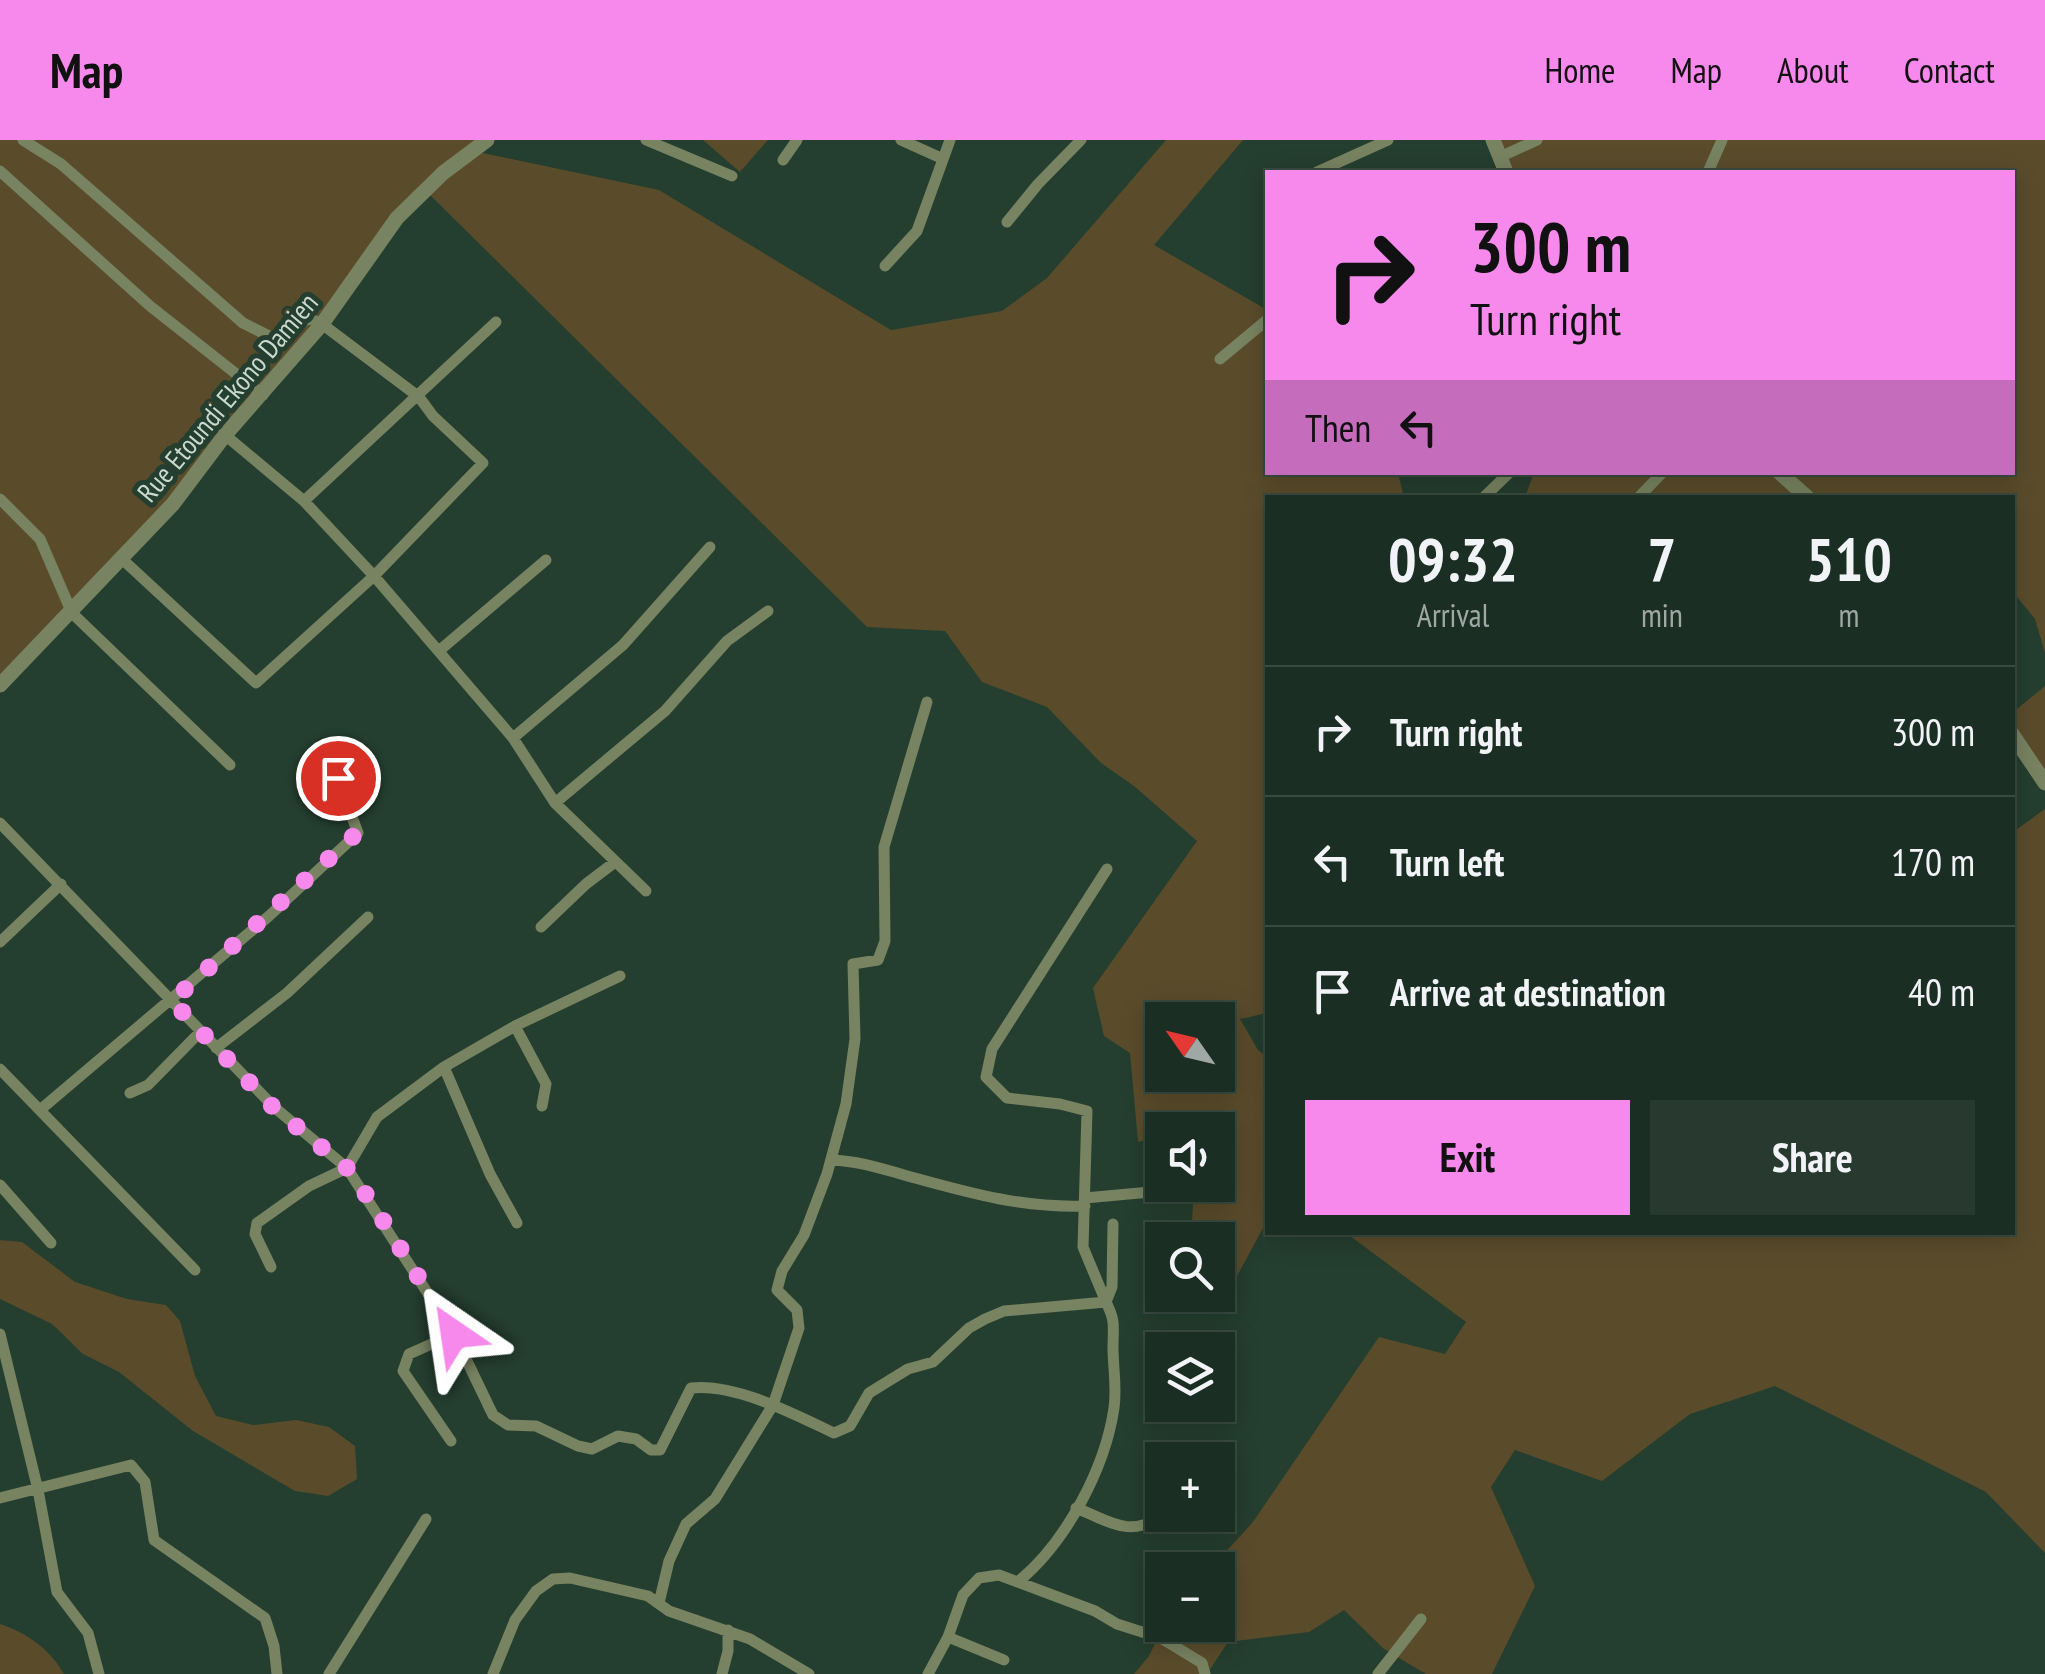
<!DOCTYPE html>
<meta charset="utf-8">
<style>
:root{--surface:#1b2e23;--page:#283a30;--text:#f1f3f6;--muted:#a0a8a6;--line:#394a41;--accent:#f788ec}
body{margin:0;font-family:"PT Sans Narrow",sans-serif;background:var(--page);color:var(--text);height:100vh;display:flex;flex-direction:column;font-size:38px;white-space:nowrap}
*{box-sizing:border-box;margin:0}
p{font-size:32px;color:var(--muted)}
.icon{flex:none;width:55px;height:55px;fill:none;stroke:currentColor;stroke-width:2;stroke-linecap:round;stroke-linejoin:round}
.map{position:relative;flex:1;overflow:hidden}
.panel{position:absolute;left:1265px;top:355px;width:750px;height:740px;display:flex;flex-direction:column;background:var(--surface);border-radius:0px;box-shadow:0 5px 25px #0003,0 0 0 2px var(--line)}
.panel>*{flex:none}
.banner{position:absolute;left:1265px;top:30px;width:750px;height:305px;border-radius:0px;box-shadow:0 5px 25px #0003,0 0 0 2px var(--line);background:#f788ec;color:#111;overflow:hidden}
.needle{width:65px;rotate:304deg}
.controls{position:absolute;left:1145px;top:862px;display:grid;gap:20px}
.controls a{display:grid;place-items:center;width:90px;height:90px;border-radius:0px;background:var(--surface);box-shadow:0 5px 25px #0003,0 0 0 2px var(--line);font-size:50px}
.pin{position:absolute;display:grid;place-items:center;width:85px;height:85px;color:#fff;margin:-42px;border:5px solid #fff;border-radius:50%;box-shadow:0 2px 10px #0007}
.me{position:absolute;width:110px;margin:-55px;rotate:328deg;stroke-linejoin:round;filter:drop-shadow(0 0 8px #0008)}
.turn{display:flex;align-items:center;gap:35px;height:210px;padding:0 40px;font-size:45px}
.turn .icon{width:130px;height:130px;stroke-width:2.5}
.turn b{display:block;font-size:70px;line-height:85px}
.then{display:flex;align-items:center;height:95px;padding:0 40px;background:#0003;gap:20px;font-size:38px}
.eta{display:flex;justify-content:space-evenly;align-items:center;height:170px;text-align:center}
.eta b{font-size:60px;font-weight:700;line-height:70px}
.cta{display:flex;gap:20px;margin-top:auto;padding:20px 40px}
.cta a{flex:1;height:115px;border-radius:0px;background:var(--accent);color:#111;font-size:40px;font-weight:700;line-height:115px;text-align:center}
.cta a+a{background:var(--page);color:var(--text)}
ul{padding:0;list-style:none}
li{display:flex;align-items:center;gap:30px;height:130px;padding:0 40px;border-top:2px solid var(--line)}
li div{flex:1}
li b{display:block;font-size:38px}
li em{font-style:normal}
header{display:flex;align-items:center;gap:60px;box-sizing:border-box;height:140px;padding:0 50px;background:var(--accent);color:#111}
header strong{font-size:48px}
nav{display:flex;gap:55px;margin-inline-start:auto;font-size:35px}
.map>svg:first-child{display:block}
.green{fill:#5a4c2b;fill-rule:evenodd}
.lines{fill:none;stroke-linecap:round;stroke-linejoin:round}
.minor{stroke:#788361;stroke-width:11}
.tertiary{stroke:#788361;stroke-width:15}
.route{stroke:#f788ec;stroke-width:18;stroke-dasharray:0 32.4}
.labels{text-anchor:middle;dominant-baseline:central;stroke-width:10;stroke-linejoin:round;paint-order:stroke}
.street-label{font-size:28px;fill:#cbdad0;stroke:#243e2f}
</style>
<header>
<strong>Map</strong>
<nav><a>Home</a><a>Map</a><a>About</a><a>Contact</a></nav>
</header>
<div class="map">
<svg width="2045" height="1534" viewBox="0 0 2045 1534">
<rect width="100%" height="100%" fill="#243e2f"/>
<path class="green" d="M0,0H487L473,11L659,50L891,190L1002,171L1047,138L1166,0H1243L1154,105L1262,167L1267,177L1268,332L1398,333L1404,357L1268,358V778C1262,809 1267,840 1267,873L1240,879L1258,910L1267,917L1268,1079L1231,1147L1218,1142V1100H1191L1194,1045H1218V990H1200L1199,987L1162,990V996L1138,1002L1130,913L1104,896L1093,848L1197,701L1134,646L1101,623L1047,567L982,542L945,491L867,487L425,50L258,261L0,545ZM1162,880H1218V935H1162Z
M703,0H768L740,32Z
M1498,0H2045V513L2035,479L2013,452L2012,358L1525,357L1534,333L1779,332L1793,342L1799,332H2012V32H1509Z
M2045,546V643L2013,594L2012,573Z
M2045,669V1413L1986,1352L1775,1246L1690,1274L1602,1341L1515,1310L1491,1347L1535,1446L1492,1534H1426L1384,1509L1344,1470L1309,1492L1228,1502L1207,1534H1134L1149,1516L1164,1485H1218V1430H1209L1253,1382L1379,1197L1445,1214L1466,1182L1346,1093L2012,1092L2013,692Z
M0,1100L22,1102L75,1142L127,1159L166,1165L180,1181L195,1236L216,1276L253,1285L296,1280L329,1287L355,1306L357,1339L328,1356L295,1351L193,1291L119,1232L83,1214L52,1184L0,1159Z
M0,1484C27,1493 50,1509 64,1534H0Z"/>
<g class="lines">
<path class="minor" d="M23,0L61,24L243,183L279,201L309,178L322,184L419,257L433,276L483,323L374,436L256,543L122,419
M646,0L732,36
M901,0L941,18
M1500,17L1537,0
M783,20L797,0
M0,31L150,166L263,255
M1317,32L1388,0
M1708,32L1722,0
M1007,82L1038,44L1081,0
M885,126L917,91L950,0
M1220,219L1268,179
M225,295L304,361L374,436L513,598L555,663L646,751
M1483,358L1510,332
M1638,358L1663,332
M0,359L40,399L72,473L230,625
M304,361L496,182
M440,510L546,420
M513,598L623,505L710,407
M555,663L665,571L727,501L768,471
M0,683L274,967L347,1028L454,1194L493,1275L508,1285L536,1286L578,1306L592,1309L618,1296L636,1299L651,1310H660L691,1248C735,1243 794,1274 834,1293L850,1286L869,1253L908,1229L933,1222L969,1188L985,1179L1004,1171L1106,1162C1116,1182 1113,1186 1113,1207C1113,1228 1117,1247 1114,1268C1105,1329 1066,1402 1019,1441
M541,787L586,744L615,722
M0,802L61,744
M515,886L546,944L542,966
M216,908L287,853L368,777
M444,927L490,1034L517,1083
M0,929L195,1130
M130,953L148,945L201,891
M40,970L269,776L358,693L338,639
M831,1020C861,1021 886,1030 915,1038C973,1054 1024,1068 1085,1066
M0,1045L51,1103
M1085,1058L1161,1051
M271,1127L255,1094L257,1083L309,1046L347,1028L377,977L444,927L515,886L620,836
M1106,1162L1083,1107L1087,971L1060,964L1007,958L986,937L992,909L1107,729
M1106,1162L1112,1147L1113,1084
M0,1194L38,1350L57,1452L88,1493L99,1534
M451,1301L403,1231L409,1214L454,1194
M0,1358L131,1325L145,1342L154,1400L265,1478L274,1506L277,1534
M1076,1368C1110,1381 1128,1399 1164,1375
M659,1463L669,1421L686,1384L715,1359L773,1265L799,1188L797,1170L777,1150L782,1131L804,1095L827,1034L846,964L855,899L853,824L878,820L885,801L884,707L927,562
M948,1497L1004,1520
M329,1534L426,1379
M493,1534L515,1480L536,1451L553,1439L570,1438L648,1456L669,1471L750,1499L809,1534
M722,1534L728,1511V1490
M928,1534L948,1497L963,1455L979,1438L999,1435L1095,1471L1117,1484L1161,1498L1202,1523L1205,1534
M1378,1534L1421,1479"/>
<path class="tertiary" d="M1493,0L1506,32
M1779,332L1808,358
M0,545L173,364L225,295L322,184L397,78L443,33L487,0
M2012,594L2045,643"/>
</g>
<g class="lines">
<path class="route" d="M338,638L358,692L172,861L274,968L347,1028L372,1063L454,1194"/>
</g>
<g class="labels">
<g class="street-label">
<text transform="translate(227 257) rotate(-50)">Rue Etoundi Ekono Damien</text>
</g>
</g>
</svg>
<div class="controls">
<a><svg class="needle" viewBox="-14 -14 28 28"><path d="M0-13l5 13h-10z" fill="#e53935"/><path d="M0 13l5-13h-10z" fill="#a0a8a6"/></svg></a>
<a><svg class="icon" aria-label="sound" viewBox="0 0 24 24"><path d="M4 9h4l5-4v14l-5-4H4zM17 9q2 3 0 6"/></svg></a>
<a><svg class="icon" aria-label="search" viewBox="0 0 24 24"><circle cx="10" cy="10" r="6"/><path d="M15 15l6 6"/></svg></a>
<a><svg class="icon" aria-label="layers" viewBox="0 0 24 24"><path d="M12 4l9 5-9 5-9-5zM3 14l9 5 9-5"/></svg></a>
<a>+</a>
<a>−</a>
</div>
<div class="pin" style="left:338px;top:638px;background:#d93025"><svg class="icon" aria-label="arrive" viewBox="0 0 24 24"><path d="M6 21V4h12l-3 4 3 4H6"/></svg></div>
<svg class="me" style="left:454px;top:1194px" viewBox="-20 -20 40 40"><path d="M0-17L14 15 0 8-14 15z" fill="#f788ec" stroke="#fff" stroke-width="4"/></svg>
<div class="banner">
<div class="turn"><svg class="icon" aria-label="right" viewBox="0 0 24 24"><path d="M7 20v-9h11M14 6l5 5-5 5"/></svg><div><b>300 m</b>Turn right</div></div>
<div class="then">Then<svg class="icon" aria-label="left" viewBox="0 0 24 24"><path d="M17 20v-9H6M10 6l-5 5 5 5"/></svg></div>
</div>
<section class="panel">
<div class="eta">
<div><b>09:32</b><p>Arrival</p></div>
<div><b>7</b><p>min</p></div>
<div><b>510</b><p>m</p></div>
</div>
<ul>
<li><svg class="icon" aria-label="right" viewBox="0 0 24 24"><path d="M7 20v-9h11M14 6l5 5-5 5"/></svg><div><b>Turn right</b></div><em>300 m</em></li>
<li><svg class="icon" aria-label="left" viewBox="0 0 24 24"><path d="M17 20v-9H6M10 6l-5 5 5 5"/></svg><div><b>Turn left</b></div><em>170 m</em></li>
<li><svg class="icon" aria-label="arrive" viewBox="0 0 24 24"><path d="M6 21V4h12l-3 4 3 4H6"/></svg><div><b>Arrive at destination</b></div><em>40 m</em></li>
</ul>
<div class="cta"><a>Exit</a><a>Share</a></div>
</section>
</div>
